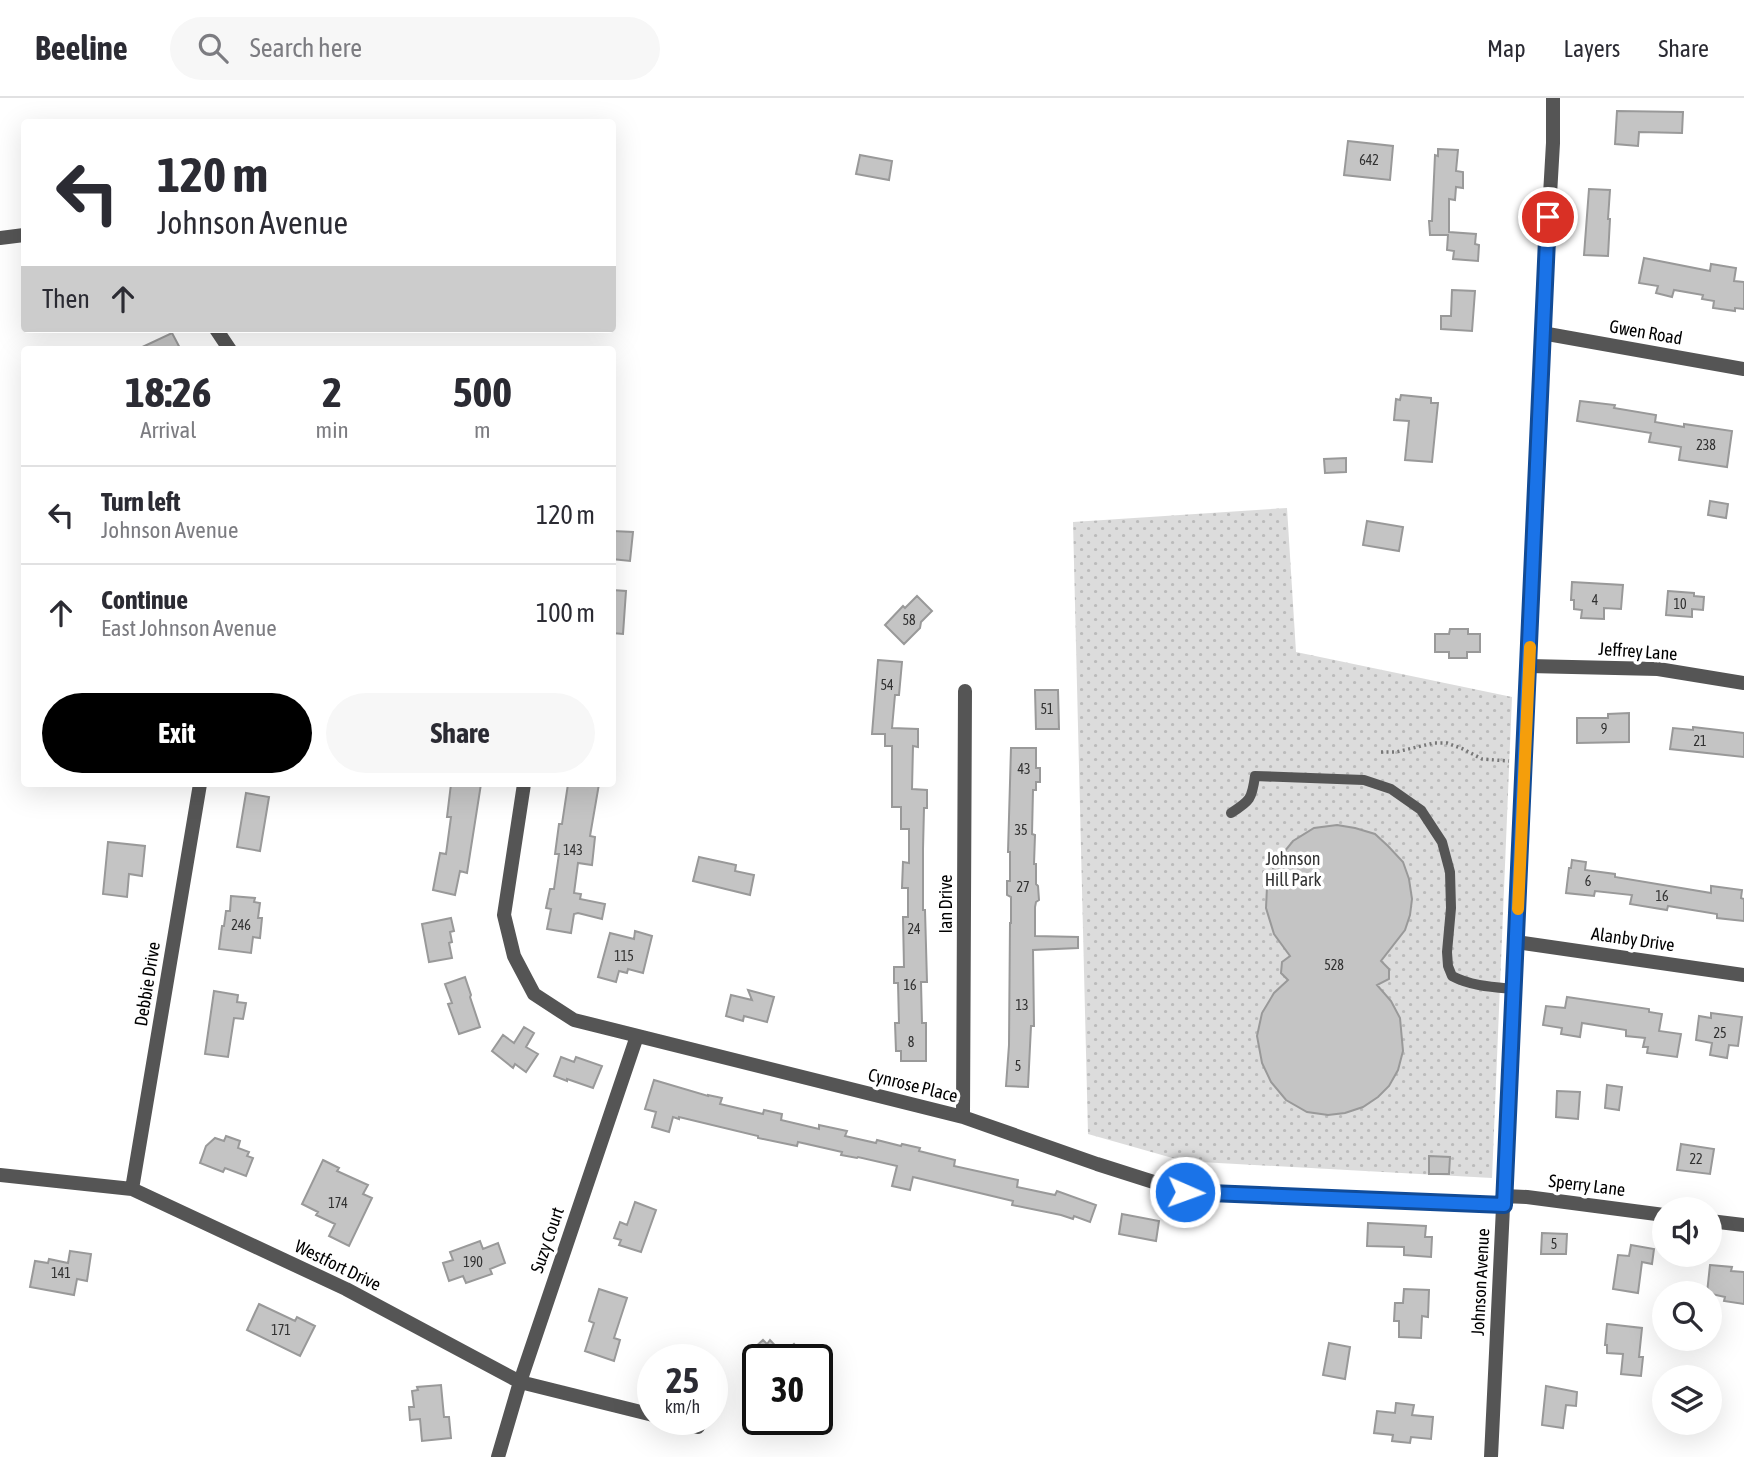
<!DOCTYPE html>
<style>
:root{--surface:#fff;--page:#f7f7f7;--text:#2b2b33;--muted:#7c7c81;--line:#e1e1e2;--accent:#000}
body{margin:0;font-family:"Asap Condensed",sans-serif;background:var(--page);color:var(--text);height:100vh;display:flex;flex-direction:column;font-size:26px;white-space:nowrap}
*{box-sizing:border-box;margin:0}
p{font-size:23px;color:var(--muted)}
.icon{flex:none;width:38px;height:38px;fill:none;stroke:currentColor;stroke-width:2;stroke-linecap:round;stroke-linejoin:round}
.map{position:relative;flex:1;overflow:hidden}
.sheet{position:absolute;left:21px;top:248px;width:595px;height:441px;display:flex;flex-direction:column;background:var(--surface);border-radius:7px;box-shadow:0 7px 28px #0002}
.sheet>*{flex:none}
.top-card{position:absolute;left:21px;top:21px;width:595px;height:214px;border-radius:7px;box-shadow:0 7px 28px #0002;background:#fff;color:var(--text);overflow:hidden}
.buttons{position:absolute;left:1652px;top:1099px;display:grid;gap:14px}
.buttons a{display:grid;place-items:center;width:70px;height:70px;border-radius:50%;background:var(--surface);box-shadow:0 7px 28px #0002;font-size:35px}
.speed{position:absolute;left:637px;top:1246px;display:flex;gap:14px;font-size:35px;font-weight:700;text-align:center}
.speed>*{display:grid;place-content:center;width:91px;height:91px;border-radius:50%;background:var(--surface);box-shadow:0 7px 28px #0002;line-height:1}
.speed small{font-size:18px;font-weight:400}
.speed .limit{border:4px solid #111;border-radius:10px;background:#fff;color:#111}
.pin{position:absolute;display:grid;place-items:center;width:60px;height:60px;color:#fff;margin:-30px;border:4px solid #fff;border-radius:50%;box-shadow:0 2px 7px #0007}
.me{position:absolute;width:77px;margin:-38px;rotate:92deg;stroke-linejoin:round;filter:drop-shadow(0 0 5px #0008)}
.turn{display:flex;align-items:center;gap:24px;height:147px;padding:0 21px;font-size:32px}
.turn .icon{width:91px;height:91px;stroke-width:2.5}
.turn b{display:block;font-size:49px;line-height:60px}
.then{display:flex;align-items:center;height:66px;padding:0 21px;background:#0003;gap:14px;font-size:26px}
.eta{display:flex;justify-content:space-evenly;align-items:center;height:119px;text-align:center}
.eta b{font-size:42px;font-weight:700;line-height:49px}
.button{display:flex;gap:14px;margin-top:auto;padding:14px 21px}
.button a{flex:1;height:80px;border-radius:42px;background:var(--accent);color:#fff;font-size:28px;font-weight:700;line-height:80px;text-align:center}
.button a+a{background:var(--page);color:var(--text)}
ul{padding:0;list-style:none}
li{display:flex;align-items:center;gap:21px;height:98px;padding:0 21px;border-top:2px solid var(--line)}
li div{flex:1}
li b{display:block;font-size:26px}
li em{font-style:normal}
header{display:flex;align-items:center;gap:42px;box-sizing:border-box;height:98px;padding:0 35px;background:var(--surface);border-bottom:2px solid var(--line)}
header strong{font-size:33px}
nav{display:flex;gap:38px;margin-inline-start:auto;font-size:24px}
.search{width:490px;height:63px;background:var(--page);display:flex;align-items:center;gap:18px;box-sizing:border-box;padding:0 24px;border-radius:38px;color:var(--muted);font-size:26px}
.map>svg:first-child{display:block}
.park{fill:url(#park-dots)}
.building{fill:#c4c4c4;stroke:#999;stroke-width:2}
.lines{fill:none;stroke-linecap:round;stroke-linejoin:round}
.path{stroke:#777;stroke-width:3.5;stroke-dasharray:2 3.5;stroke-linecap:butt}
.service{stroke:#555;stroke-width:10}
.minor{stroke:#555;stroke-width:14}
.tertiary{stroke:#555;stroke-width:14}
.route-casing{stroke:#114b97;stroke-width:18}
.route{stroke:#1a73e8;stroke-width:12}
.slow{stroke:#f59e0b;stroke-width:12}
.labels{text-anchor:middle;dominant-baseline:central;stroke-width:7;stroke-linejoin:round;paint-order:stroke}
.number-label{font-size:14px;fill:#313131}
.street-label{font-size:18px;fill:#000;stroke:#fff}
.park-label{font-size:18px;fill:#333;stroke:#fff}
</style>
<header>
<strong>Beeline</strong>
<div class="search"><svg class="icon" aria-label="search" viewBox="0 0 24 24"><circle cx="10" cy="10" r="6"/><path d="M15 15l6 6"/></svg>Search here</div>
<nav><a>Map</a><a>Layers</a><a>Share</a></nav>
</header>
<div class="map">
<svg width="1744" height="1359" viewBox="0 0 1744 1359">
<defs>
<pattern id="park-dots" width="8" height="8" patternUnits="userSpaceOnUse" patternTransform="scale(1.75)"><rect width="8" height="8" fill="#dcdcdc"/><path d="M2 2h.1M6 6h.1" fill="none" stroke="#bbb" stroke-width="1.8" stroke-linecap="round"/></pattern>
</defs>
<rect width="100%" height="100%" fill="#fff"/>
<path class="park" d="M1287,410L1296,554L1512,599L1492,1080L1183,1063L1088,1036L1073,424Z"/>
<path class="building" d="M1617,13L1683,14L1682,35L1639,34L1638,48L1615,46Z
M1348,43L1393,48L1390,82L1344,77Z
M1438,51L1458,52L1456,73L1463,74V90L1456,89L1455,102L1449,101V134L1476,136L1475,146L1479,147L1478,163L1453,161L1454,153L1447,152L1448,137H1430L1429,123H1432L1435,57L1438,58Z
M860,57L892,63L889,82L856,76Z
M1589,91L1610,92L1608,121H1610L1608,158L1584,157Z
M1644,160L1710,173L1711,166L1736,170L1734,183L1744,184V211L1735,210V213L1713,210L1714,203L1702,201L1703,197L1674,192L1672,199L1656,195L1658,188L1639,185Z
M1452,192L1475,193L1472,233L1441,231V218H1451Z
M172,235L181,252H136Z
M1401,297L1431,300V305H1438L1432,364L1405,362L1409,323L1394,322L1396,301L1400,302Z
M1580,303L1615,307L1614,310L1656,317L1655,324L1684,329V326L1732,333L1727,369L1679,362L1681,349L1649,344L1651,335L1577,323Z
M1346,360V374L1325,375L1324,361Z
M1710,403L1728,406L1726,420L1708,417Z
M1367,423L1403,429L1399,453L1363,447Z
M612,433L633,434L630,463L612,461Z
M1572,484L1623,487L1621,511L1604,510V521L1581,520L1582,512L1574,511V502H1571Z
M612,492L626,493L623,536L612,535Z
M1668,493L1694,495V498L1704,499L1703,512L1692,511V519L1666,517Z
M917,498L932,513L921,524L920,530L904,546L885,527L903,508L905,510Z
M1450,531H1468V536H1480V554H1467V560H1449V554H1435V536H1449Z
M878,562L902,564L899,597H895L892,630L918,631V649L913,648L912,691L927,692V710H924L923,751V812H925L927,884H921L922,925H926V963H901V953H896L895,925H899L898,885H894V869H904L903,819H908V790H902L903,764L909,765V731H901V709H892V648H885V636H872Z
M1035,592H1058L1059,631H1036Z
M1629,615V644L1577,645V620H1608V616Z
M1693,629L1744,635V659L1670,651L1673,630L1693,632Z
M1011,650H1036V670H1040V684H1036V692H1033L1032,736L1035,737L1034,766H1036V786L1038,788L1039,802L1036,804L1035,809V838L1078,839V850L1033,852L1034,928H1031L1028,989L1006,988L1009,947L1010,825H1011V799L1007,797V783H1010V754H1008Z
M451,686H481L467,775L460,773L455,797L433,792L440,755L446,756L451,719H447Z
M568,686H599L590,738L595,739L592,767L578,765L574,795L581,796L580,801L605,806L602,821L578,815L574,816L571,835L547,831L551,811L546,810L550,791H554L559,756H555L559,726H562Z
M246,695L269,699L260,753L237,749Z
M1337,727L1355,730L1375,736L1388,748L1403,764L1409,781L1412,801L1410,817L1405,832L1381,863L1389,871V881L1377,887L1391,903L1400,920L1403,953L1398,972L1389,988L1378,999L1363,1009L1345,1015L1328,1017L1307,1014L1286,1002L1271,984L1262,965L1257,938L1262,915L1274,895L1288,882L1281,875L1282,864L1290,858L1274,836L1266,810L1267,789L1275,765L1293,743L1314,730Z
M108,744L145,748L142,778L129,776L127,799L103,796Z
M699,759L736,767L735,773L754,777L750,797L693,783Z
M1572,762L1586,764L1585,772L1615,776V779L1711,795V788L1742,792L1741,800L1744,801V823L1717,820V816L1668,808L1667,812L1630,806L1632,797L1595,793L1594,798L1566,795L1569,770H1571Z
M231,798L255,800L254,804L260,805L258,820H262L260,840L253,839L251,855L219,851L222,828H224L226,813H230Z
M451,820L454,833L450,834L452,844L449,845L452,860L429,864L422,826Z
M635,833L652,838L643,875L628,871L627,875L619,873L616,884L598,879L610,835L634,841Z
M465,879L471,897L470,899L480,929L459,936L448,906L452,905L445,886Z
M748,892L774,899L767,924L744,918L743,923L726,918L731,897L752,902Z
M214,893L238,897L237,904L246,905L243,921L234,920L228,959L205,956Z
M1567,899L1649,911V914L1662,916L1659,933L1681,936L1677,959L1647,955L1648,949H1643L1645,940L1626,938V932L1582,925L1580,939L1561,936L1562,930L1543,927L1546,908L1565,910Z
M1711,915L1742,919L1738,948L1729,947L1727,960L1710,957L1712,945L1696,942L1699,918L1711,920Z
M524,929L534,935L526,949L538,956L526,974L515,966L513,970L492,953L503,937L514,945Z
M561,959L574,964L576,959L602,968L593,990L567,981V983L554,978Z
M654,982L708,998V997L722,1000L720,1006L763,1016L764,1012L782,1016L781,1022L819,1031V1027L847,1033L845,1038L876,1045L877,1042L901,1048L902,1046L920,1050L919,1053L955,1062L954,1068L1018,1082L1017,1089L1055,1097L1057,1093L1096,1107L1090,1124L1074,1118L1073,1121L1061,1117L1012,1107L1013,1103L913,1079L910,1092L892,1088L897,1068L858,1059L857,1060L841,1057L842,1054L798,1044L797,1048L758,1040V1038L679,1019V1021L673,1019L669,1034L652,1029L656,1014L645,1011Z
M1607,987L1622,989L1619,1012L1605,1010Z
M1557,993L1580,994L1578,1021L1556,1019Z
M226,1038L240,1043L238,1050L249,1054L247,1058L253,1060L246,1078L225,1070L223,1074L200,1065L206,1048L215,1040L224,1043Z
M1681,1046L1714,1051L1710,1076L1677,1072Z
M1429,1058L1450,1059L1449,1076H1429Z
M323,1062L339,1070L337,1073L368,1087L363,1096L372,1100L349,1148L329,1138L335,1126L316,1117L318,1114L302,1106Z
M635,1104L656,1112L641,1154L619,1147L621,1142L614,1140L620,1124L627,1127Z
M1122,1116L1159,1123L1156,1143L1119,1136Z
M1368,1125L1426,1128L1425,1139H1432L1431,1159L1404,1157V1149L1367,1148Z
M1542,1135L1567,1136L1566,1156H1541Z
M480,1143L483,1151L498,1145L505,1165L490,1171L492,1176L466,1185L463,1178L449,1183L443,1165L453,1162L450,1154Z
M1631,1147L1654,1151L1652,1166L1642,1164L1638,1195L1613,1191L1618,1157L1629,1158Z
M70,1153L91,1156L87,1183L77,1181L74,1197L30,1189L35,1163L48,1165L49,1161L68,1165Z
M1710,1167L1732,1169L1731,1173L1744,1174V1206L1724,1203L1725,1199L1707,1195Z
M599,1191L627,1200L614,1240L620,1242L614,1263L585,1253L594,1225L589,1223Z
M1404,1191L1429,1192L1428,1219L1422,1218L1421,1240L1399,1239V1223H1394L1395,1205H1403Z
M259,1206L295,1223L297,1219L315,1228L300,1258L247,1232Z
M1607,1226L1642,1230L1639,1259H1643L1641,1278L1621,1276L1623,1256L1607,1255V1247H1605Z
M763,1242L767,1246L770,1242L783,1256L794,1246L803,1256L796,1262H762L752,1252Z
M1329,1245L1350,1249L1345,1281L1323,1277Z
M441,1287L444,1319H449L451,1340L422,1343L420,1321L410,1322L409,1309H414L412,1293L418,1292L417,1289Z
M1546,1288L1577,1294L1576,1308L1566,1307L1563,1330L1542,1327Z
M1396,1305L1414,1307L1412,1317L1433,1319L1431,1341L1411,1339L1410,1345L1392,1343L1393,1337L1374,1335L1377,1313L1395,1315Z"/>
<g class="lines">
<path class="path" d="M1381,654H1396L1434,645H1447L1463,651L1482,661L1509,663"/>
<path class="service" d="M1231,715C1250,703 1252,701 1255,678L1364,682L1391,691L1421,712L1442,744L1450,774L1451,810L1447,854L1448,868L1452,878C1471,888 1492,889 1514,891"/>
<path class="minor" d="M0,140L24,137
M216,231L230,252
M1542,235L1744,271
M1529,568L1658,571L1744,585
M524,686L504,817L514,858L534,896L574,922L963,1019L1097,1066L1185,1094L1504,1107
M1516,844L1744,877
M963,1019L965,593
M0,1077L132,1091L346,1191L520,1284L653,1317
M132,1091L200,686
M1504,1098L1527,1099L1664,1117
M1710,1123L1744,1127
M668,1321L698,1329
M498,1359L520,1284L637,938"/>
<path class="tertiary" d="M1491,1359L1529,568L1542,235L1553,45V0"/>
</g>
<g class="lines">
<g class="route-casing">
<path id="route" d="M1185,1094L1504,1107L1548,119"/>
</g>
<use href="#route" class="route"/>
<path class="slow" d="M1518,811L1530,549"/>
</g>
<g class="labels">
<g class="number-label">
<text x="1369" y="62">642</text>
<text x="1706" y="347">238</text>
<text x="1595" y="502">4</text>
<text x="1680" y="506">10</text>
<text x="909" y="522">58</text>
<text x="887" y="587">54</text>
<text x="1047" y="611">51</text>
<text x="1604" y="631">9</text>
<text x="1700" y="643">21</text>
<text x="1024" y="671">43</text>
<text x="1021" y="732">35</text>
<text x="573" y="752">143</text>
<text x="1588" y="783">6</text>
<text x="1023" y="789">27</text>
<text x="1662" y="798">16</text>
<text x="241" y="827">246</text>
<text x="914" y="831">24</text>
<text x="624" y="858">115</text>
<text x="1334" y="867">528</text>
<text x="910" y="887">16</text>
<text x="1022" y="907">13</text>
<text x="1720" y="935">25</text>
<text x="911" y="944">8</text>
<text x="1018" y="968">5</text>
<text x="1696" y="1061">22</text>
<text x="338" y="1105">174</text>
<text x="1554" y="1146">5</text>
<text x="473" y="1164">190</text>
<text x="61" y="1175">141</text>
<text x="281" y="1232">171</text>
</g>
<g class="street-label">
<text transform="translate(1646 234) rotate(10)">Gwen Road</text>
<text transform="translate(1638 553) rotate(4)">Jeffrey Lane</text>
<text transform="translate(945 806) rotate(-90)">Ian Drive</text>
<text transform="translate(1633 841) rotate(8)">Alanby Drive</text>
<text transform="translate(147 886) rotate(-81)">Debbie Drive</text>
<text transform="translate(913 987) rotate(14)">Cynrose Place</text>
<text transform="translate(1587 1087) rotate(7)">Sperry Lane</text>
<text transform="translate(547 1142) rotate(-71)">Suzy Court</text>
<text transform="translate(338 1167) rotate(26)">Westfort Drive</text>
<text transform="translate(1480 1184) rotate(-87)">Johnson Avenue</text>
</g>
<g class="park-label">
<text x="1293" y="760">Johnson<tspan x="1293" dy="21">Hill Park</tspan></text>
</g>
</g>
</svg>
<div class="buttons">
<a><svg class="icon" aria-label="sound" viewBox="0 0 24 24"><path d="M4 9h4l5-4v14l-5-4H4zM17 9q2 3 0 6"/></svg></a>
<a><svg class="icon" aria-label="search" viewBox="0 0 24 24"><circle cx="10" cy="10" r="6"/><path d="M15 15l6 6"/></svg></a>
<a><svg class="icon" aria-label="layers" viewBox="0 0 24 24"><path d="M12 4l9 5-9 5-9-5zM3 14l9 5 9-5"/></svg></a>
</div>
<div class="speed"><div>25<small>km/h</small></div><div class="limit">30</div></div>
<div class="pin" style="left:1548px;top:119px;background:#d93025"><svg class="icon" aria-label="arrive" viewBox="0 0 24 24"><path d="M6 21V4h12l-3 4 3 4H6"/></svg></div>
<svg class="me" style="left:1185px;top:1094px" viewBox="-20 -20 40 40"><circle r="17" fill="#1a73e8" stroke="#fff" stroke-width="3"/><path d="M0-11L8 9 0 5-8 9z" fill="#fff"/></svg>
<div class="top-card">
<div class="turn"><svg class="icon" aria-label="left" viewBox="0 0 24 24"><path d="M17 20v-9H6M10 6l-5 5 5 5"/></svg><div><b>120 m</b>Johnson Avenue</div></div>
<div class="then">Then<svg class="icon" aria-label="ahead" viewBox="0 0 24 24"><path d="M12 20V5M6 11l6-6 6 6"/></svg></div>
</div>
<section class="sheet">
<div class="eta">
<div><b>18:26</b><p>Arrival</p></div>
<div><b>2</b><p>min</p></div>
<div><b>500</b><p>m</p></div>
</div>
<ul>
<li><svg class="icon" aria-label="left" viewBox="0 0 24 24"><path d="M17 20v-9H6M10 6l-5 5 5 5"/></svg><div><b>Turn left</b><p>Johnson Avenue</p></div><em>120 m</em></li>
<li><svg class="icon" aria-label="ahead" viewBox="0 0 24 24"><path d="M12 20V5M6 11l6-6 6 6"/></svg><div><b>Continue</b><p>East Johnson Avenue</p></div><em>100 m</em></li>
</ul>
<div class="button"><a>Exit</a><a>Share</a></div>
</section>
</div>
